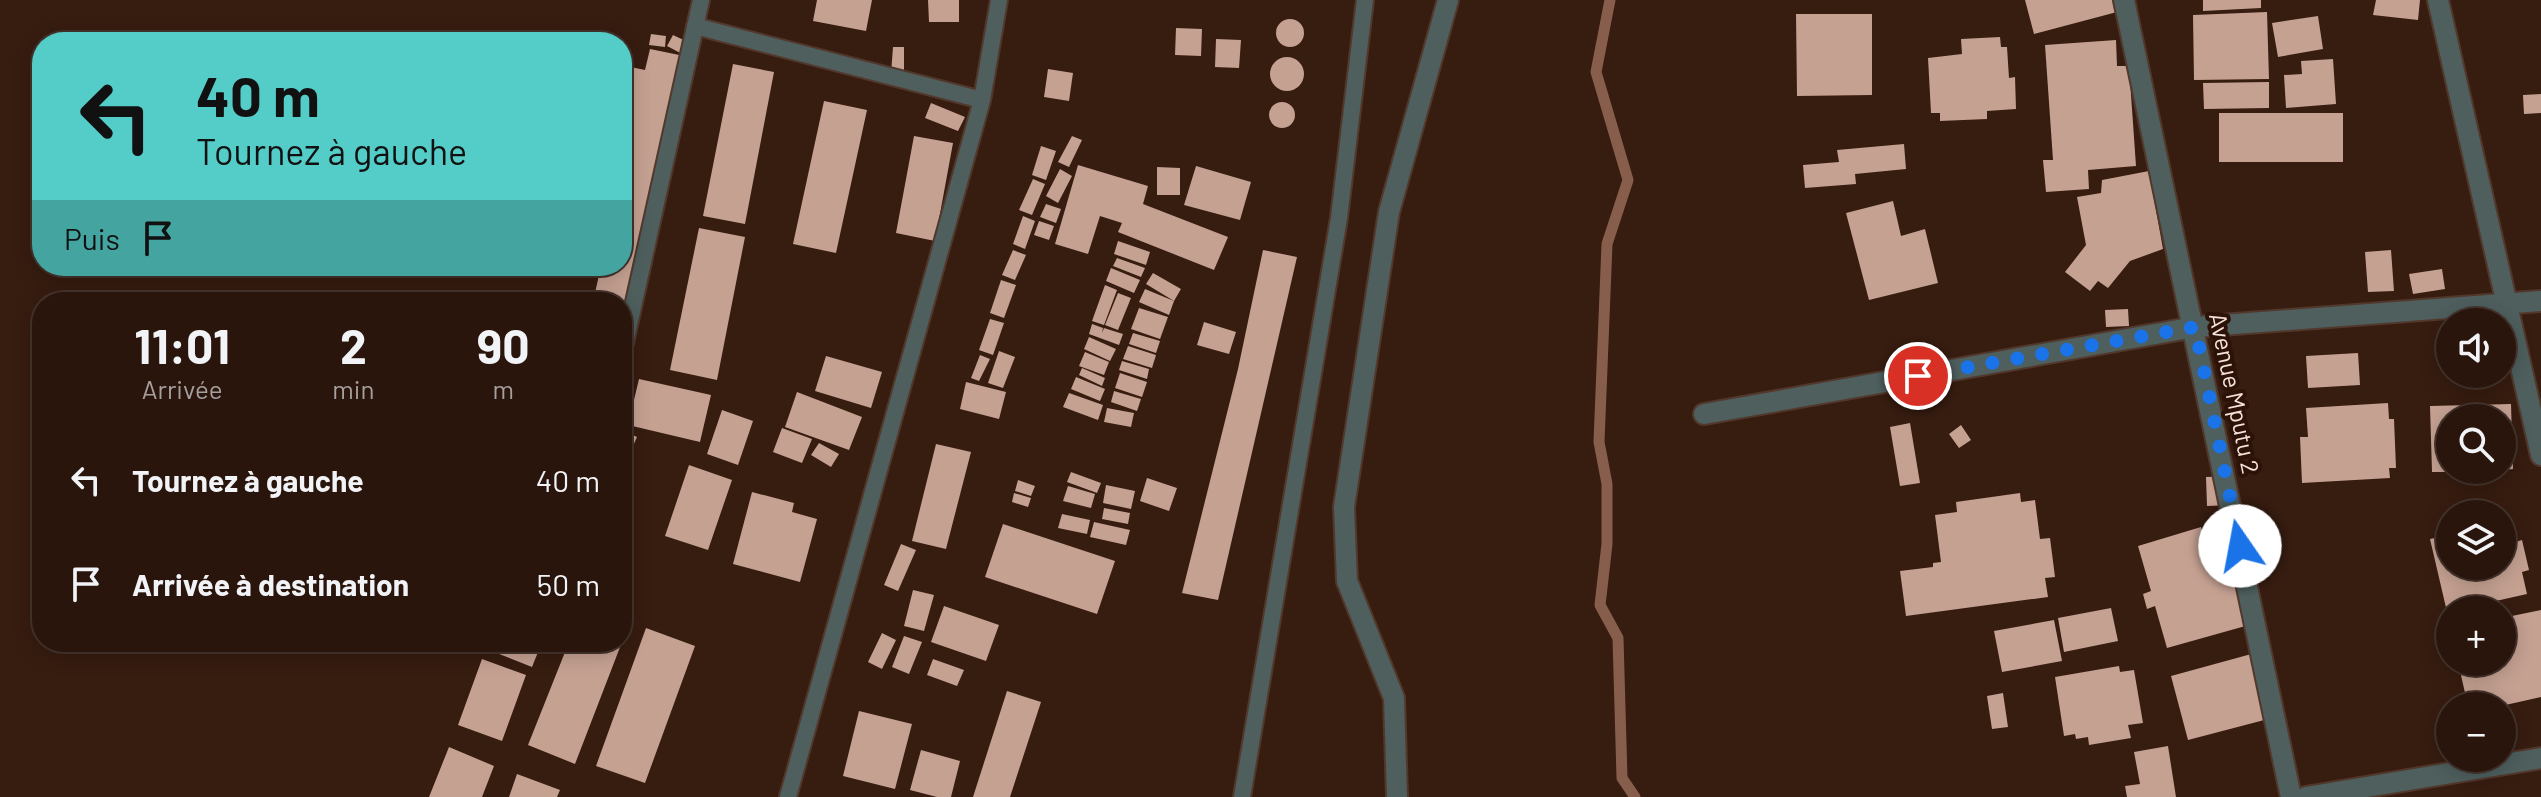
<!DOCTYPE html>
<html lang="fr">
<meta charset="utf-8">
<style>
:root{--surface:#29150c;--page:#35221a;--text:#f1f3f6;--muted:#a59f9d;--line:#45342d}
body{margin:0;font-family:Barlow,sans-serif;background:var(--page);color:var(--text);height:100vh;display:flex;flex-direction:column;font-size:30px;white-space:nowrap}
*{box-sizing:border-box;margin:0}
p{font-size:26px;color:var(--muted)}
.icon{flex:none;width:44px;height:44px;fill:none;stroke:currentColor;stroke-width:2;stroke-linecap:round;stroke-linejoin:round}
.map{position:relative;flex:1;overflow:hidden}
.drawer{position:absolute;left:32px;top:292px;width:600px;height:360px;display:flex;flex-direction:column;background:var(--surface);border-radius:32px;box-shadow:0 4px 20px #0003,0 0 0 2px var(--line)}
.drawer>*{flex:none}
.top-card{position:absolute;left:32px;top:32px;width:600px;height:244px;border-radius:32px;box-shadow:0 4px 20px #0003,0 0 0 2px var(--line);background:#54cdc8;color:#111;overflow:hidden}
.controls{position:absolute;left:2436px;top:308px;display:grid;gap:16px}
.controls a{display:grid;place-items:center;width:80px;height:80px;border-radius:50%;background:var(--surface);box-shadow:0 4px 20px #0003,0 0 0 2px var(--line);font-size:40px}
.pin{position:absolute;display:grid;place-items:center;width:68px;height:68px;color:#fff;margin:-34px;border:4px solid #fff;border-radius:50%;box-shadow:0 2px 8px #0007}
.me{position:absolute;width:88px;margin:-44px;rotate:348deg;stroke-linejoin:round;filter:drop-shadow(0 0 6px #0008)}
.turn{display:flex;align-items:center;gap:28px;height:168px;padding:0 32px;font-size:36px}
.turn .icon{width:104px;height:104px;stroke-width:2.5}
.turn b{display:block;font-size:56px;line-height:68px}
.then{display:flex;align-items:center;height:76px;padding:0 32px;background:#0003;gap:16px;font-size:30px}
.eta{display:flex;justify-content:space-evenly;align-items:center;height:136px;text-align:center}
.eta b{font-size:48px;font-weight:700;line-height:56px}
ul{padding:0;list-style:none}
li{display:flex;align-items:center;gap:24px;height:104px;padding:0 32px}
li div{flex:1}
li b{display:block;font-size:30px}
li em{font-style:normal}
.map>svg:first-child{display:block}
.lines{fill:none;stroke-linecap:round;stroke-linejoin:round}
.stream{stroke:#875e4c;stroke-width:11}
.building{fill:#c5a192}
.lane-casing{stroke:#52382c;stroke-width:20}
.street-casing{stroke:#52382c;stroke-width:24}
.lane{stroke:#4e5f5e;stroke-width:16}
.street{stroke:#4e5f5e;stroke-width:20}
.route{stroke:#1a73e8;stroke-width:14;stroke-dasharray:0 25.2}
.labels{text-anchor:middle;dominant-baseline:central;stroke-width:8;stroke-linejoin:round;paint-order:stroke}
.street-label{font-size:24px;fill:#f6e3db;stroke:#2c1207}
</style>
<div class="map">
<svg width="2541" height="797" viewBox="0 0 2541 797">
<rect width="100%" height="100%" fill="#371c10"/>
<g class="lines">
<path class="stream" d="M1610,0L1596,72L1628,180L1607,244L1599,442L1607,484V544L1600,605L1618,638L1622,778L1635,797"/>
</g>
<path class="building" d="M817,0H872L866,31L813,21Z
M928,0H959V22H929Z
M2025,0H2114L2117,12L2034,34Z
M2203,0H2261V8L2203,11Z
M2376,0H2420L2418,20L2373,15Z
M2267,12L2269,79L2194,80L2193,15Z
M1796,14H1872V95L1797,96Z
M2318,16L2323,49L2278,57L2272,23Z
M1276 33a14 14 0 1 1 28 0a14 14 0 1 1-28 0Z
M1176,28L1202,29L1201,56L1175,55Z
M651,34L666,36L665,47L649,45Z
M673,35L692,44L686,56L667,46Z
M2000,37L2001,47H2007L2009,78L2015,77L2016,109L1987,111V119L1940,121V113H1931L1928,58L1962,54L1961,39Z
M1216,39L1241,40L1239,68L1215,67Z
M2116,40L2117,66H2129L2136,166L2088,170L2089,189L2046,192L2043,160H2053L2045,45Z
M893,47H904V74H891Z
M650,49L694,58L627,357L622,355V302H593L601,266H622V152L626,153L634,118L622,115V83L626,66L645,70Z
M1270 74a17 17 0 1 1 34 0a17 17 0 1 1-34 0Z
M2333,59L2336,104L2286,108L2284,75L2302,74L2301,61Z
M733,64L774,72L745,224L703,216Z
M1048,69L1073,73L1069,101L1044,97Z
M2269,82V108L2204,109L2203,83Z
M2541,94V113L2524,114L2523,95Z
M824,101L867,110L836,253L793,244Z
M1269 115a13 13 0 1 1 26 0a13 13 0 1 1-26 0Z
M931,103L965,117L958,131L925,118Z
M2219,113H2343V162H2219Z
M914,136L953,143L935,241L896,233Z
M1072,136L1082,140L1069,167L1058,162Z
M1904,144L1906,169L1855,174L1856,184L1805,188L1803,165L1839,162L1837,150Z
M1041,146L1056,151L1046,180L1032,175Z
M1078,165L1148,186L1143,204L1228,237L1214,270L1118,232L1122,223L1100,216L1088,254L1055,244Z
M1196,166L1251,182L1240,220L1184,205Z
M1157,167L1180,168V195H1157Z
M1060,169L1072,176L1058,203L1046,196Z
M2149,171L2163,249L2130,261L2108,288L2098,281L2090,291L2065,272L2086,245L2077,197L2101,193L2102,180Z
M1033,179L1045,184L1032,215L1019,210Z
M1893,201L1901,236L1925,229L1938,283L1869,300L1846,213Z
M1046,204L1061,209L1056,223L1040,217Z
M1023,216L1035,221L1025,249L1013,244Z
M1039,221L1054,226L1049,240L1034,235Z
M699,228L745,237L717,380L670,370Z
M1118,241L1150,252L1146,265L1114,254Z
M1013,250L1026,255L1015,280L1002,275Z
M1263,250L1297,257L1218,600L1182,593L1238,369Z
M2391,250L2394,291L2368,292L2365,252Z
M1117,258L1145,268L1141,277L1113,266Z
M1111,268L1140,280L1134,293L1106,281Z
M2442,269L2445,289L2413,294L2409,274Z
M1153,273L1181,289L1174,301L1146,284Z
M1001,280L1016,285L1004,318L990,313Z
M1105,285L1117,290L1104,325L1092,321Z
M1145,289L1174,301L1169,315L1139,302Z
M1118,293L1131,298L1118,330L1105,325Z
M1139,308L1168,317L1160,339L1131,329Z
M2128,309L2129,326L2106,327L2105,310Z
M990,319L1004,323L993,355L979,350Z
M1204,322L1236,332L1229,354L1197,345Z
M1092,324L1103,328L1102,333L1104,328L1123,334L1119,345L1089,334Z
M1133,333L1160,341L1156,353L1129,344Z
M1089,337L1116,349L1110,361L1084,349Z
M1128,346L1156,355L1152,368L1123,359Z
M999,351L1015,357L1003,388L988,383Z
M1085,352L1109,362L1104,375L1079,366Z
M2358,353L2360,385L2308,388L2306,356Z
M980,355L990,359L979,381L971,378Z
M826,356L882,372L871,408L815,391Z
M1122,361L1149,369L1147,379L1119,370Z
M1082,368L1105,378L1102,386L1079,375Z
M1120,373L1147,382L1142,397L1115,388Z
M1076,377L1105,389L1100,401L1071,389Z
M639,379L711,395L700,442L628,425Z
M966,382L1006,392L999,419L960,409Z
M1114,391L1141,399L1137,411L1111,402Z
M797,392L862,417L849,450L785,427Z
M1069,393L1103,405L1098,420L1063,407Z
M2388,403L2389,419H2394L2396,468H2389L2390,478L2302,483L2300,437H2308L2306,408Z
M2511,404L2513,469L2502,470V418H2450V472H2432L2430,406Z
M1107,408L1134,413L1131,427L1104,422Z
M722,410L753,421L738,465L707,454Z
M1910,423L1920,483L1900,486L1890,427Z
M1961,425L1971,440L1959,448L1949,434Z
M782,428L812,439L802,463L773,452Z
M622,430L637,437L625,464L622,462Z
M819,443L839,454L831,467L811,455Z
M936,444L971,452L946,549L912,541Z
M689,465L732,480L708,550L665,536Z
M1071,472L1101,483L1097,493L1067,482Z
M2234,476L2236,505L2207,506L2206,477Z
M1147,478L1177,488L1169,511L1140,501Z
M1018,480L1035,486L1031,496L1015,491Z
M1106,485L1135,491L1131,509L1103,503Z
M1068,486L1095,494L1091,508L1063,501Z
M752,492L794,503L792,512L817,519L800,582L733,564Z
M1014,493L1031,498L1028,507L1012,502Z
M2020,493L2021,502L2035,500L2040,539L2050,538L2055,577L2045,578L2048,597L1906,616L1900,571L1933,567V563L1941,562L1935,515L1957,512L1956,502Z
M1104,508L1130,513L1128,524L1102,519Z
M1062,514L1090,520L1087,534L1058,528Z
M1094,522L1130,530L1126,545L1090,537Z
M1003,524L1115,561L1097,614L985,577Z
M2201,527L2216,580L2235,574L2249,625L2167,648L2155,606L2147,609L2143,594L2151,591L2138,546Z
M2510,534L2512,543L2522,540L2529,570L2522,572L2527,594L2447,612L2430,539L2450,535V566H2502V536Z
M901,544L916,550L898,591L884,585Z
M913,590L934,595L924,631L904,626Z
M944,606L999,625L986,661L931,642Z
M2111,608L2118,641L2064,652L2058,618Z
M2541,610V697L2501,706H2468L2458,662H2502V618Z
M2054,620L2062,661L2002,672L1994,631Z
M646,628L695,646L645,783L596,766Z
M882,633L896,640L882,669L868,662Z
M904,636L922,642L909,674L892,667Z
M486,642H542L532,667L484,648Z
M569,642H622L575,764L528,745Z
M2255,653L2272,718L2188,740L2171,676Z
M482,659L526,675L502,741L458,725Z
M933,659L964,670L957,686L927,675Z
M2119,666L2120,672L2134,670L2143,723L2128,725L2131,738L2089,745L2088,737L2076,739L2075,734L2064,736L2055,677Z
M1007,691L1041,702L1010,797H973Z
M2003,693L2008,727L1992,729L1987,696Z
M859,711L912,724L895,789L843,776Z
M2168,746L2176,797H2127L2125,786L2140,784L2134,752Z
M449,747L494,766L482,797H429Z
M921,750L960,761L951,797H937L910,790Z
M517,774L560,790L557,797H509Z"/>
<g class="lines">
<g class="lane-casing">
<path id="lane" d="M695,26L982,100
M625,343L701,0
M788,797L982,100L999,0
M1242,797L1339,218L1365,0"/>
</g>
<g class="street-casing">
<path id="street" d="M2124,0L2291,797
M2438,0L2541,455
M1704,414L2195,327L2541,301
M1397,797L1394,698L1347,581L1344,507L1389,212L1448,0
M2306,797L2541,758"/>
</g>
<use href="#lane" class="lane"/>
<use href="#street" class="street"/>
</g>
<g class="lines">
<path class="route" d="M1918,376L2195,327L2240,546"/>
</g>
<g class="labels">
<g class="street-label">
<text transform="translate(2235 393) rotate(78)">Avenue Mputu 2</text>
</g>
</g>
</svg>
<div class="controls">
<a><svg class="icon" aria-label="sound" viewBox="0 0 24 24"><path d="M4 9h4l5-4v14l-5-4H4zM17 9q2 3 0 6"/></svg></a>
<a><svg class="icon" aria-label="search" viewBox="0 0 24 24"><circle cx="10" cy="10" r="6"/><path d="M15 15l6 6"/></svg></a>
<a><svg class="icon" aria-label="layers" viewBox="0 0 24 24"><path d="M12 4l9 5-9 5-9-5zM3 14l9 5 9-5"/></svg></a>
<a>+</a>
<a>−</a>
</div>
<div class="pin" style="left:1918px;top:376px;background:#d93025"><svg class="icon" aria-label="arrive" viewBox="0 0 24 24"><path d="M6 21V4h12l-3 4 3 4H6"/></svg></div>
<svg class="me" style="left:2240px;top:546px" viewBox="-20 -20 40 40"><circle r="19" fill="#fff"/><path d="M0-13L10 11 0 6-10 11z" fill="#1a73e8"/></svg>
<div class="top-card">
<div class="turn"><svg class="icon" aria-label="left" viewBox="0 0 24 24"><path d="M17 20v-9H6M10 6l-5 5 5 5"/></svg><div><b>40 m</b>Tournez à gauche</div></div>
<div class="then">Puis<svg class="icon" aria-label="arrive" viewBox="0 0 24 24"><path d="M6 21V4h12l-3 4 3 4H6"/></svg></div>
</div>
<section class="drawer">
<div class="eta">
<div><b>11:01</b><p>Arrivée</p></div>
<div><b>2</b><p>min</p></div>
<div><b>90</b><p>m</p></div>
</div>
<ul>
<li><svg class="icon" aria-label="left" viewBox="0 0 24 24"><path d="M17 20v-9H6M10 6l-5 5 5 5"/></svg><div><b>Tournez à gauche</b></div><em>40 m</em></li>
<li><svg class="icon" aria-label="arrive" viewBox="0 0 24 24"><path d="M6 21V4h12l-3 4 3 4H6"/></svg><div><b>Arrivée à destination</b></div><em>50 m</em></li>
</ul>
</section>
</div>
